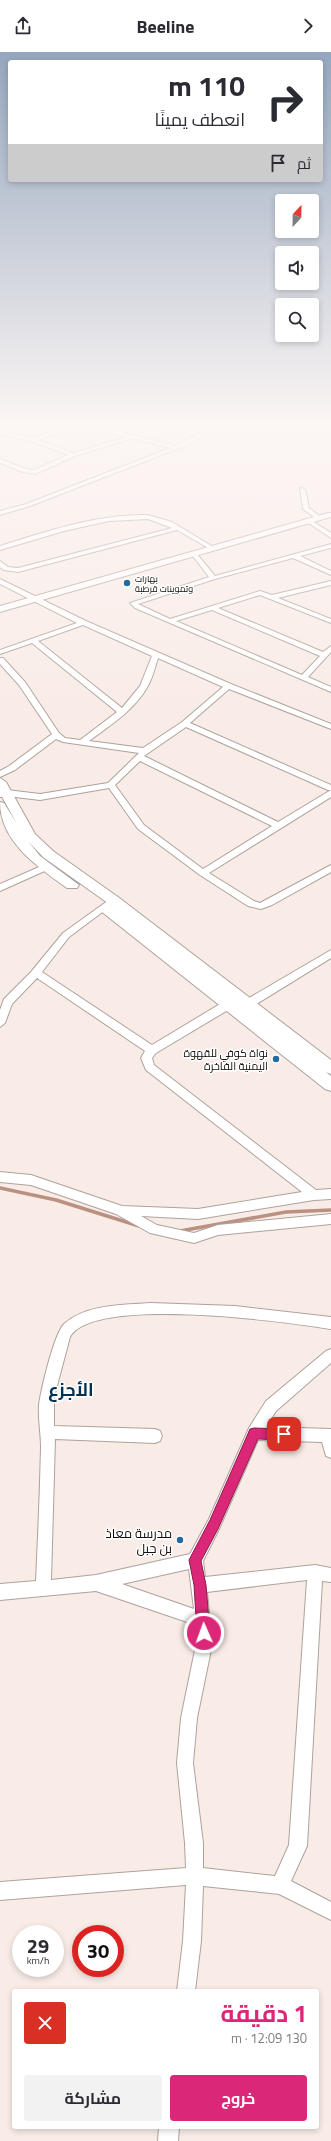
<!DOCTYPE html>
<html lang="ar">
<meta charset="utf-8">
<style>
:root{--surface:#fff;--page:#f2f2f3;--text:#2b2b33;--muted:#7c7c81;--accent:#db2777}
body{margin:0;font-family:"Titillium Web",Cairo,sans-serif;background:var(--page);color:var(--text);direction:rtl;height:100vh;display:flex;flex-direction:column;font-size:15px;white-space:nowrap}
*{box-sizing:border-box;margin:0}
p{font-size:13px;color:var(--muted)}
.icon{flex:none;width:22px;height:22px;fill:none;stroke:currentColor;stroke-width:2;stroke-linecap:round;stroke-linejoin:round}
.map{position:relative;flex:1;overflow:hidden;direction:ltr}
.sheet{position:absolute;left:12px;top:1937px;width:307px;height:140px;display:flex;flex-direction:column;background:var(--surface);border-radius:4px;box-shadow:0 2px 6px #0003;direction:rtl}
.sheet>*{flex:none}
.hud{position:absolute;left:8px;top:8px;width:315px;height:122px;border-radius:4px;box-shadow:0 2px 6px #0003;direction:rtl;background:#fff;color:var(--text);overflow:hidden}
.needle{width:26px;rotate:22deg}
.tools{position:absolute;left:275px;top:142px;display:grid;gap:8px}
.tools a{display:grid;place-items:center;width:44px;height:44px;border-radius:4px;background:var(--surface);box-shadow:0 2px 6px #0003;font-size:20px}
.speed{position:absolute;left:12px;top:1873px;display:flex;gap:8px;font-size:20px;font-weight:700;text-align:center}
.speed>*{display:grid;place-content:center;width:52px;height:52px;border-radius:50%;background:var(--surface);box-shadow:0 2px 6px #0003;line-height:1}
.speed small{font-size:10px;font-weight:400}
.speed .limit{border:6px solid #d22;background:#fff;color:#111}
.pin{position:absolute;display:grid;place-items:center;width:34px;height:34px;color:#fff;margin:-17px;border-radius:8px;box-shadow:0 2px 6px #0006}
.me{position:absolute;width:44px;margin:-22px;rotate:358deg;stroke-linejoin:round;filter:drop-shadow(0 0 3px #0008)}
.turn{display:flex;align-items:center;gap:14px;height:84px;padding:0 12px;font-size:18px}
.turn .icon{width:52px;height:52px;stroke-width:2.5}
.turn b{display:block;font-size:28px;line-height:34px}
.then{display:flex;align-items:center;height:38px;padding:0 12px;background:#0003;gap:8px;font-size:15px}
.round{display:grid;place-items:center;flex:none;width:42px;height:42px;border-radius:4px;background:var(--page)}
.headline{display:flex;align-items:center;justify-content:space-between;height:68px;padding:0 12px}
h1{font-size:24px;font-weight:700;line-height:30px;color:var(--accent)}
.button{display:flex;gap:8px;margin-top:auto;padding:8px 12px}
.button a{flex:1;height:46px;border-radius:4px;background:var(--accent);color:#fff;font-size:16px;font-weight:700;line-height:46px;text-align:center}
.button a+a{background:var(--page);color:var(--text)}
header{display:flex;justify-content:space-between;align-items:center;height:52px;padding:0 12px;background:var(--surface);font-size:18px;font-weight:700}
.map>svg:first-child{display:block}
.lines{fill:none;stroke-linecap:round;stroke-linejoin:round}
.stream{stroke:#ba9180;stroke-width:3.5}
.minor-casing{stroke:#ada29c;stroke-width:2}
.tertiary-casing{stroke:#ada29c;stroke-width:2}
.secondary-casing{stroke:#ada29c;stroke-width:2}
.minor{fill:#fff;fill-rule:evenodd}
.tertiary{fill:#fff;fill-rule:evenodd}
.secondary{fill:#fff;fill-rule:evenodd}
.route{fill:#db2777;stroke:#8e194d}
.poi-dot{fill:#256a9f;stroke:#fff;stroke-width:1.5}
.labels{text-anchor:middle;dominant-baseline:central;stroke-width:3;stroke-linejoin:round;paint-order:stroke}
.far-poi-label{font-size:9px;fill:#110d0b;stroke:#fff;text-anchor:start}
.poi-label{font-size:11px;fill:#110d0b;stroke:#fff;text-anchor:end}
.near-poi-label{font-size:13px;fill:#110d0b;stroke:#fff;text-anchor:end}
.near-district-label{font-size:18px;font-weight:bold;fill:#003255;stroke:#fff}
</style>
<header><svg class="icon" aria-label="forward" viewBox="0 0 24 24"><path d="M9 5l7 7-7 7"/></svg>Beeline<svg class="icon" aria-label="share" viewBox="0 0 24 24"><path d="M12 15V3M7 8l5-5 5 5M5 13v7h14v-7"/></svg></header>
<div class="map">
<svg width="331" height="2089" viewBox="0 0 331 2089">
<rect width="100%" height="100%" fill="#f9ece7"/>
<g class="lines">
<path class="stream" d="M0,1136L56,1148L139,1174
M180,1179L286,1160L331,1158"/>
<g class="minor-casing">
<path id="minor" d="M19,370H26L4,379L33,386L77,370H85L175,394L203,379L166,370H176L207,376L219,370H225L185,394L30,454L0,463V459L26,452L170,396L133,386L75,404L35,422L23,420L0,411V407L26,417L34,418L68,403L31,389L0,382V377ZM81,372L127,385L73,401L38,388Z
M300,436L305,437L309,456L321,465V467H317L303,457Z
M148,463L172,470L215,496L210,497L177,478L18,520L4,518L0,515V509L8,515L18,516L172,476L148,467L109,469L64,479L0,498V494C48,479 97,462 148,463Z
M309,467L331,481V486L307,470L306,469Z
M331,492V496L300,504L331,519V523L293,506L215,527L138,552L170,567L260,539L272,543L331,529V533L278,546L331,567V571L260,543L218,556L323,600L331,594V600L308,625L331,635V640L135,556L130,551L209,525L192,503V501H196L215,524ZM212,558L320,604L302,623L176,569Z
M0,527L86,569L231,632L331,672V677L229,637L190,671L331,733V745L209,821L254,849L260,851L331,813V820L272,853L261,857L248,854L200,823L138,777L109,736L40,748L7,744L0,745V739L7,738L40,742L108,731L139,701L63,690L56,687L15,718L0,725V719L9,714L52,682L19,633L0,612V606H3L25,630L59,681L65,686L80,688L117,660L32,591L0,602V598L77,571L0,532ZM83,573L152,604L140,634L122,656L38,589ZM158,606L223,635L182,670L143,696L89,689C111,673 136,657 149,632C153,624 155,615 158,606ZM186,675L328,738H331L278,770L144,704ZM140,709L272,774L203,817L144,773L115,733Z
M46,812L49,813V817L0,839V832Z
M113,845L118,848L116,850L69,885L42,920L152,993L225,949H233L234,952L233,955L156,1001L152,1006L154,1013L316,1138L331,1137V1147L314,1148L198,1167L141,1164L157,1173L194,1181L218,1173L331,1162V1172L218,1183L194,1191L150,1181L116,1162L31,1133L0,1130V1120L31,1123L122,1154L198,1157L302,1140L146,1018L141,1006L145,999L37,926L12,952L5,971L0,975V958L4,947L31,920L63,881Z
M331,898V906L245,959H237L236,956L237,953Z
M151,1251L235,1254L331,1265V1277C287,1270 93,1243 70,1285L54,1345V1374L155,1377L160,1379L162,1384L160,1389L155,1391L55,1387L51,1528L96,1523L190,1502L209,1467L249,1376L266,1349L326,1299L331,1297V1311L276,1359L266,1375L331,1377V1406L326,1404L322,1390L258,1388L219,1477L203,1509L205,1525L315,1513L331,1516V1530L322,1529L307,1794L291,1829L331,1850V1868L279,1842L203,1834L201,1889L195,1939H177L183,1889L186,1833L0,1848V1830L186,1816L185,1791L177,1711L181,1666L196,1593V1573L96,1539L0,1548V1532L36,1529C38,1485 40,1440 41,1395C41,1381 38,1367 39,1353C41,1338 54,1282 64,1272C86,1252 123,1253 151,1251ZM189,1517L194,1557L122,1532ZM307,1528L289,1793L275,1824L203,1816V1791L193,1711L197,1666L212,1593L207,1540Z
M159,2075H179L178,2089H158Z"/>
</g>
<g class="tertiary-casing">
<path id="tertiary" d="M328,461H331V465L0,560V554Z"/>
</g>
<g class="secondary-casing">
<path id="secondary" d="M0,726L6,730L35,782L53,799L118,845L331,1008V1022L326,1020L331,1024V1039L325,1037L102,860L100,857L102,854H112L43,805L28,789L40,804L79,833L77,836H67C38,815 0,790 0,750L4,751L17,772L0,741Z"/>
</g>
<use href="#minor" class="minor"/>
<use href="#tertiary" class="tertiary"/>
<use href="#secondary" class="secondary"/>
</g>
<linearGradient id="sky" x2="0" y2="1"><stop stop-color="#95a6be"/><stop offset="0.56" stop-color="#fcf6f4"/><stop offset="1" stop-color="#fcf6f4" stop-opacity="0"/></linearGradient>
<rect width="331" height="662" fill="url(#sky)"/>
<path class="route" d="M254,1376L284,1377L288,1378L290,1382L288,1386L284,1388L258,1387L218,1477L201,1509L206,1533L210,1581L208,1585L204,1587L199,1585L197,1581L194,1533L189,1508L210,1468L250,1377Z"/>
<g class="poi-dot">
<circle cx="127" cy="531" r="4"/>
<circle cx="276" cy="1007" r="4"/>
<circle cx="180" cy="1488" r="4"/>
</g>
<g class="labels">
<g class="far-poi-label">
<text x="135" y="526">بهارات<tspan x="135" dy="10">وتموينات قرطبة</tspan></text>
</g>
<g class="poi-label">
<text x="268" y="1001">نواة كوفي للقهوة<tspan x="268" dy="13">اليمنية الفاخرة</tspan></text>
</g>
<g class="near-poi-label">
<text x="172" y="1481">مدرسة معاذ<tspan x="172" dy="15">بن جبل</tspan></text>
</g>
<g class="near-district-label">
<text x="71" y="1337">الأجزع</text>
</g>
</g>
</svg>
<div class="tools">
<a><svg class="needle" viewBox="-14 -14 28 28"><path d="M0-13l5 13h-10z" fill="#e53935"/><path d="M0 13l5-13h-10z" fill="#7c7c81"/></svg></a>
<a><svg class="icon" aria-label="sound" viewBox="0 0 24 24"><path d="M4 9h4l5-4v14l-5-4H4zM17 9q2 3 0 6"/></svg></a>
<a><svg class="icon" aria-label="search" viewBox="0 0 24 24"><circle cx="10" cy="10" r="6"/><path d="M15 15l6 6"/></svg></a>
</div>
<div class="speed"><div>29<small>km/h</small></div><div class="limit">30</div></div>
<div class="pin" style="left:284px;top:1382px;background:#d93025"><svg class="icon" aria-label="arrive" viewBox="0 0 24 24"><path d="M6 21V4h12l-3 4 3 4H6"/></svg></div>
<svg class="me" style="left:204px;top:1581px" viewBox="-20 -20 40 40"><circle r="17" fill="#db2777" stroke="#fff" stroke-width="3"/><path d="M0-11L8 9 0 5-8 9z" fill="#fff"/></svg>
<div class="hud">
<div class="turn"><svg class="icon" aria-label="right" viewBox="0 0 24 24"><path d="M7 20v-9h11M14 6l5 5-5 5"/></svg><div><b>110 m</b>انعطف يمينًا</div></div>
<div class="then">ثم<svg class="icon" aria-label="arrive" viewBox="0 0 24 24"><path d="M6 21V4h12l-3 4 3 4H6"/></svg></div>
</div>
<section class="sheet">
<div class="headline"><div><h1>1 دقيقة</h1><p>130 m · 12:09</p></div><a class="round" style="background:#d93025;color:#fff"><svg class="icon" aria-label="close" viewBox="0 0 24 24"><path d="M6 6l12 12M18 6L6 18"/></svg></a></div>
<div class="button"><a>خروج</a><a>مشاركة</a></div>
</section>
</div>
